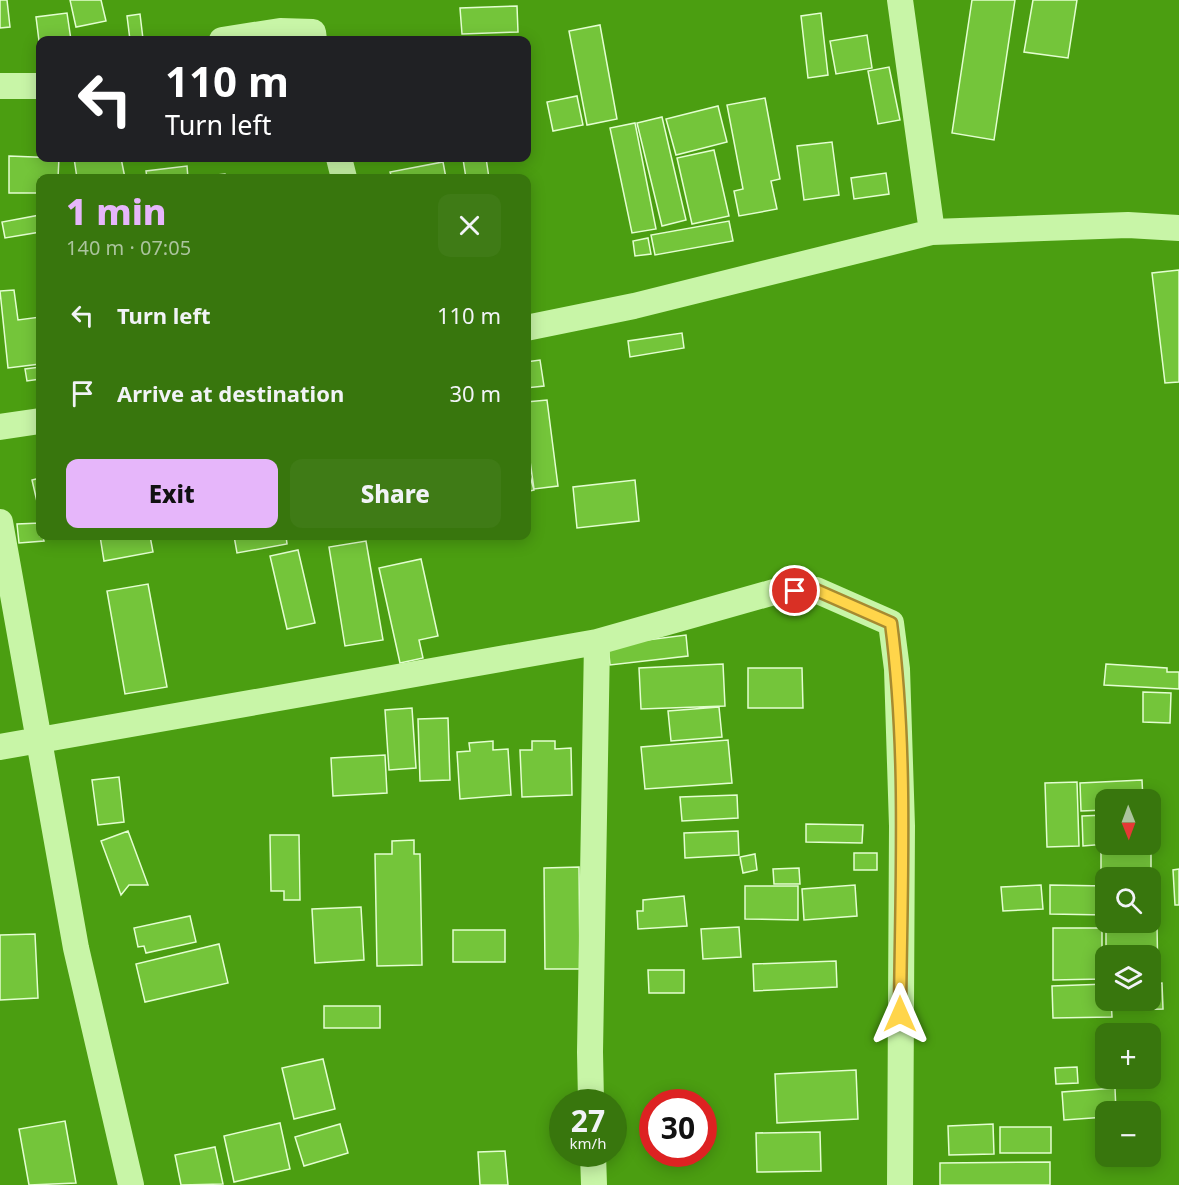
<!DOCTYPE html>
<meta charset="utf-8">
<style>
:root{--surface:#38760d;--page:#3f7b16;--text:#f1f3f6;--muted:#abc49d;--accent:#e6b6fa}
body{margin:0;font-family:"Noto Sans",sans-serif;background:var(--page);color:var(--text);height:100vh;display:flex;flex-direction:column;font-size:22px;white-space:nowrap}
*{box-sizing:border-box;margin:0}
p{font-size:20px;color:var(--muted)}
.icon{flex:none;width:33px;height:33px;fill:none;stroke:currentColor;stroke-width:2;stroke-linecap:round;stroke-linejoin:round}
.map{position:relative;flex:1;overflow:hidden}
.drawer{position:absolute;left:36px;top:174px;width:495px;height:366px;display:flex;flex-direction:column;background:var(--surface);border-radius:12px;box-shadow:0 3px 15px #0003}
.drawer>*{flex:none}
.top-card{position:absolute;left:36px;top:36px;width:495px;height:126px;border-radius:12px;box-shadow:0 3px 15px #0003;background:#202124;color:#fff;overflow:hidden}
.needle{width:39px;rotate:179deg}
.controls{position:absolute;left:1095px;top:789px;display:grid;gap:12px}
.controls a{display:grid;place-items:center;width:66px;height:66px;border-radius:12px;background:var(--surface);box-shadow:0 3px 15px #0003;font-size:30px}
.speed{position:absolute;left:549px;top:1089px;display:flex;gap:12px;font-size:30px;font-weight:700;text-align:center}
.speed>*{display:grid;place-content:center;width:78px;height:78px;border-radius:50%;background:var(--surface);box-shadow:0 3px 15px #0003;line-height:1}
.speed small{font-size:15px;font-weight:400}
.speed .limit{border:9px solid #d22;background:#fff;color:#111}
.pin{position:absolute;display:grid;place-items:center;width:51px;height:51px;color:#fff;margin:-26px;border:3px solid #fff;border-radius:50%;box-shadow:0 2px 6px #0007}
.me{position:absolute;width:66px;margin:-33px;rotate:0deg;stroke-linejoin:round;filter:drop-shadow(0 0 4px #0008)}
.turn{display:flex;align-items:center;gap:21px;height:126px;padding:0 30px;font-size:27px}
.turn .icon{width:78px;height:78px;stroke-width:2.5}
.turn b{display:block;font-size:42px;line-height:51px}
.round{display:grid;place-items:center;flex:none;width:63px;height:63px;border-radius:12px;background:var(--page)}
.summary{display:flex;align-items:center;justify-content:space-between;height:102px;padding:0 30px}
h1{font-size:36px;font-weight:800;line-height:45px;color:var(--accent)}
.cta{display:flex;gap:12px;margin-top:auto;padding:12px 30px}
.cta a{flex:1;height:69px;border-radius:12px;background:var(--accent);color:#111;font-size:24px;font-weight:800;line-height:69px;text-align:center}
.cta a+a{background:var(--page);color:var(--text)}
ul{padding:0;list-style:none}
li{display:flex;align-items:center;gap:18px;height:78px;padding:0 30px}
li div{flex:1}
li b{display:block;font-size:22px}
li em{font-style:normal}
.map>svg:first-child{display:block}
.building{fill:#74c53a;stroke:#e3fed0;stroke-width:1.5}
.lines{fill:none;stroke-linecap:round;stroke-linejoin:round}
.minor{stroke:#c8f5a7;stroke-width:26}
.route-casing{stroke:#a68a30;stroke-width:15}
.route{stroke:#ffd54a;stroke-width:10}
</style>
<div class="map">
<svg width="1179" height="1185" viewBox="0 0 1179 1185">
<rect width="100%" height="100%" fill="#4b9e11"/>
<path class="building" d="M0,0H7L10,27L0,28Z
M70,0H101L106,21L76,27Z
M972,0H1015L994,140L952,133Z
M1033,0H1077L1068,58L1024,52Z
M517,6L518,32L462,34L460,8Z
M67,13L71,40H40V49L36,17Z
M821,13L828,75L808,78L801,16Z
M140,14L143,39L130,40L127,16Z
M600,25L617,119L587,125L569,31Z
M867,35L872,68L836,74L830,41Z
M889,67L900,120L878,124L868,71Z
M577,96L583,125L553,131L547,102Z
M765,98L780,179L771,181L777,209L739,216L734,191L743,189L727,105Z
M718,106L727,142L676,155L666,119Z
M662,117L686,220L662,226L637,123Z
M635,123L656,229L632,233L610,128Z
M832,142L839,195L804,200L797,146Z
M714,150L729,216L692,224L677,158Z
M9,156L59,158L58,178H40V193H9Z
M74,158H121L125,178H77Z
M486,158L489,178H466L463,159Z
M443,162L446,178H392L390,172Z
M187,166L188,178H147L146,171Z
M886,173L889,194L854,199L851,178Z
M225,174L226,178H208V176Z
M40,215V232L5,238L2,222Z
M729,221L733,241L655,255L651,235Z
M648,238L651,254L635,256L633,241Z
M1179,270V382L1165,383L1152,273Z
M14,290L18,320L40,317V364L8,368L0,291Z
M682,333L684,348L630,357L628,341Z
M540,360L544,386L526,388V362Z
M40,367V379L27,381L25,369Z
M547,400L558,486L534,489L526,433V402Z
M37,458H40V474L39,475Z
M526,462L534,490L526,492Z
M40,478V506H38L32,480Z
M635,480L639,521L577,528L573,487Z
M40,523V536H43L44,541L19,543L17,524Z
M100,536H150L153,552L104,561Z
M234,536H286L287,544L237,553Z
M366,541L383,640L345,646L329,547Z
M298,550L315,623L287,629L270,556Z
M421,559L438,636L419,640L423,658L400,663L379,568Z
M148,584L167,687L125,694L107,591Z
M686,635L688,656L610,665L608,645Z
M723,664L725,706L641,709L639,668Z
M1106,664L1167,668V672H1179V689L1104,685Z
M748,668H802L803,708H748Z
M1143,692L1171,693L1170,723L1143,722Z
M719,707L722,737L671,741L668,711Z
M412,708L416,768L389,770L385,710Z
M448,718L450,780L420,781L418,719Z
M728,740L732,783L645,789L641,747Z
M493,741V750L508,749L511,795L460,799L457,752L470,751L469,743Z
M532,741H555V749L571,748L572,795L522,797L520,750H532Z
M385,755L387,793L333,796L331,758Z
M119,777L124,822L98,825L92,780Z
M1142,780L1143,800H1106V810L1081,811L1080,783Z
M1077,782L1079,846L1047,847L1045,783Z
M737,795L738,818L682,821L680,797Z
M1106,815V844L1083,846L1082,816Z
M806,824L863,825L862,843L806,842Z
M128,831L148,885H129L121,895L101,841Z
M738,831L739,855L685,858L684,833Z
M270,835H299L300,900H284V891H271Z
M414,840V854H420L422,965L377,966L375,854H392V841Z
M1151,850V880L1150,878H1106V881H1101V851Z
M854,853H877V870H854Z
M755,854L757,870L743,873L740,857Z
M579,867L580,969H545L544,868Z
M799,868L800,884H774L773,869Z
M1179,869V905H1175L1173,870Z
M855,885L857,916L804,920L802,889Z
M1041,885L1043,909L1003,911L1001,887Z
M1050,885L1106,886V915L1050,914Z
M745,886H798V920L745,919Z
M684,896L687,926L638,929L637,911H643V900Z
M361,907L364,960L315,963L312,909Z
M190,916L196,942L146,953L144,946L138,947L134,928Z
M1157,926L1158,979H1150V956H1106V928Z
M739,927L741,957L703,959L701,929Z
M1053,928H1102V979L1053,980Z
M453,930H505V962H453Z
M35,934L38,998L0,1000V935Z
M219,944L228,983L145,1002L136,964Z
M836,961L837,987L754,991L753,964Z
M648,970H684V993H649Z
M1162,983L1163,1009L1118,1010V1000H1150V984Z
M1106,984V1000H1111L1112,1017L1053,1018L1052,986Z
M324,1006H380V1028H324Z
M323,1059L335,1109L294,1119L282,1068Z
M1077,1067L1078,1083L1056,1084L1055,1068Z
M856,1070L858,1119L777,1123L775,1074Z
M1115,1088L1116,1112H1106V1117L1064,1120L1062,1092Z
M65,1121L76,1183L29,1185L19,1129Z
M280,1123L290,1169L234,1182L224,1136Z
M340,1124L348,1153L304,1166L295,1137Z
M993,1124L994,1154L949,1155L948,1126Z
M1000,1127H1051V1153H1000Z
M820,1132L821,1171L757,1172L756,1133Z
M215,1147L223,1184L181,1185L175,1155Z
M505,1151L508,1185H480L478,1152Z
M1050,1162V1185H940V1163Z"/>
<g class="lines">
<path class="minor" d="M900,0L932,232
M222,40L280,31L313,32L314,40
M0,86H40
M339,158L344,178
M526,328L634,306L932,232L1128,225L1179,228
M0,427L40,421
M0,522L76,948L131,1185
M0,747L597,642L774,592L816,590L891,623L897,669L902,826L900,1185
M591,1102L590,1052L597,642
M593,1154L594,1185"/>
</g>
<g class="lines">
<g class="route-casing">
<path id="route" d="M795,591L816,590L891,623C908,752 901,885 900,1014"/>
</g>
<use href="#route" class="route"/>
</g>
</svg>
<div class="controls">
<a><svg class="needle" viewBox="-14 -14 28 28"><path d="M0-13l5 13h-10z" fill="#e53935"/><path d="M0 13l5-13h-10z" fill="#abc49d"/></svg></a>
<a><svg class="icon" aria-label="search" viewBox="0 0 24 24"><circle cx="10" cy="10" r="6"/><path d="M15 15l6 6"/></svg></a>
<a><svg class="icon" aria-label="layers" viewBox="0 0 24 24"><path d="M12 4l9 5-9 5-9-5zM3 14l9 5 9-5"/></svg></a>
<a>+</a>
<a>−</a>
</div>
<div class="speed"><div>27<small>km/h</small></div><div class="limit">30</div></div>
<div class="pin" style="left:795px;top:591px;background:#d93025"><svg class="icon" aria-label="arrive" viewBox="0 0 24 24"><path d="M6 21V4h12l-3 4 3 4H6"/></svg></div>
<svg class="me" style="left:900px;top:1014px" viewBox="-20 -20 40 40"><path d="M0-17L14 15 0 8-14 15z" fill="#ffd54a" stroke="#fff" stroke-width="4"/></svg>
<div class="top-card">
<div class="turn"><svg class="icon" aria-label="left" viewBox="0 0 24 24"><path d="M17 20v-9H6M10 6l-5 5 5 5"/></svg><div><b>110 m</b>Turn left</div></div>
</div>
<section class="drawer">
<div class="summary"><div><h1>1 min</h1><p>140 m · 07:05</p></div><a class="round"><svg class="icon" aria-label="close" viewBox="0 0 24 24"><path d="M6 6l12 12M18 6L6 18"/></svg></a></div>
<ul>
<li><svg class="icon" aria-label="left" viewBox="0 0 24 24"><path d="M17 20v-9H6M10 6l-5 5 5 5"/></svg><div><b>Turn left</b></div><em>110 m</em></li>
<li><svg class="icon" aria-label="arrive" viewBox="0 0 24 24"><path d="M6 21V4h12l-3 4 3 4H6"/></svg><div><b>Arrive at destination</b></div><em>30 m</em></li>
</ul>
<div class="cta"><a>Exit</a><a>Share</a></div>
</section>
</div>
